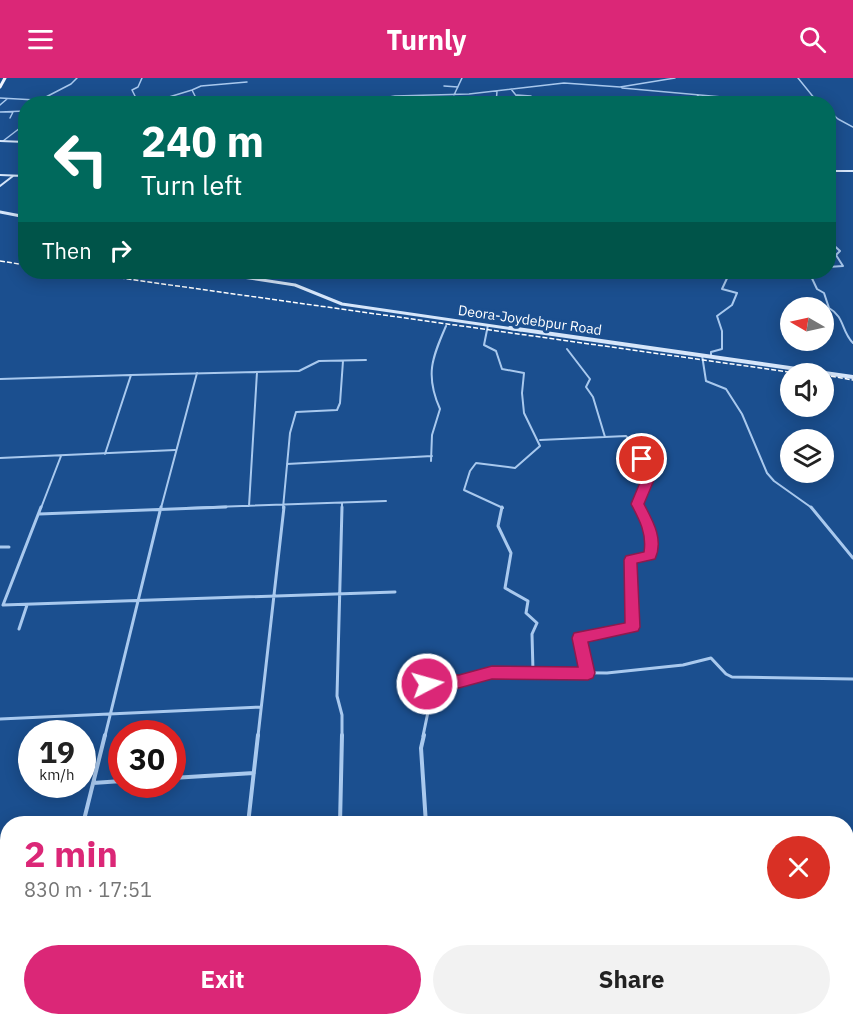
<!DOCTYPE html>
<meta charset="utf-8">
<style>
:root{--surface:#fff;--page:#f2f2f2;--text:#222;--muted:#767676;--accent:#db2777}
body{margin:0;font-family:"IBM Plex Sans",sans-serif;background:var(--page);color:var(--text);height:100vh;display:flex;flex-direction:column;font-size:22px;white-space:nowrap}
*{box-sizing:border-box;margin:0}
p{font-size:20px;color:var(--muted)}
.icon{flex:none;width:33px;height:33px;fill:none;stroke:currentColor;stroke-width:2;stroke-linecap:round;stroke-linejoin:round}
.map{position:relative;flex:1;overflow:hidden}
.panel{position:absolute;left:0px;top:738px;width:854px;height:210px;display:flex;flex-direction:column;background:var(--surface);border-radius:24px 24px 0 0;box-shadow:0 3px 15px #0003}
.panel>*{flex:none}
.banner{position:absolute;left:18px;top:18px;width:818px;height:183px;border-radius:24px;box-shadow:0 3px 15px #0003;background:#00695c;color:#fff;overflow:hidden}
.needle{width:39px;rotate:279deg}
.fabs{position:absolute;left:780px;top:219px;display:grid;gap:12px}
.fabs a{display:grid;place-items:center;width:54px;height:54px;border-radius:50%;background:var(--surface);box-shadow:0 3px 15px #0003;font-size:30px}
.speed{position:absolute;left:18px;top:642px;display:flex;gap:12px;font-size:30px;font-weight:700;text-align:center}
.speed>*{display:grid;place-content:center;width:78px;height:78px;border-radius:50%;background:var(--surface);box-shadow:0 3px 15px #0003;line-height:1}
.speed small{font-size:15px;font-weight:400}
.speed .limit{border:9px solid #d22;background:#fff;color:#111}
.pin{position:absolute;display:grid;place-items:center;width:51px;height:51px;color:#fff;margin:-26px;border:3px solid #fff;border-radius:50%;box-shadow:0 2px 6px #0007}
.me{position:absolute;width:66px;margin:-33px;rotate:84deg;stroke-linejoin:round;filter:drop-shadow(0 0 4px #0008)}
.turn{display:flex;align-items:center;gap:21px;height:126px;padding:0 24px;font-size:27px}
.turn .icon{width:78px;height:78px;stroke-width:2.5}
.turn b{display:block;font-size:42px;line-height:51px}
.then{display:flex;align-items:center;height:57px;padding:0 24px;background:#0003;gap:12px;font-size:22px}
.round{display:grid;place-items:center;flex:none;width:63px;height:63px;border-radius:32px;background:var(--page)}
.headline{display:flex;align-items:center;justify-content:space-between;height:102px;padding:0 24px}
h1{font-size:36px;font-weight:800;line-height:45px;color:var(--accent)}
.button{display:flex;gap:12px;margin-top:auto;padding:12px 24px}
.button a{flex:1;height:69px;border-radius:36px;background:var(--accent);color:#fff;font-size:24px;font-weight:800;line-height:69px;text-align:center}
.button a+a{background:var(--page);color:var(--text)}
header{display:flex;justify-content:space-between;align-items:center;height:78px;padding:0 24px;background:var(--accent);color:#fff;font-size:27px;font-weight:800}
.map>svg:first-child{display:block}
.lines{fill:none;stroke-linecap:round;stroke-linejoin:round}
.street-far3{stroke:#a9c9ee;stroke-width:1.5}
.street-far2{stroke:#a9c9ee;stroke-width:2}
.street-far1{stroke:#a9c9ee;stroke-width:3}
.street{stroke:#a9c9ee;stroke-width:4}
.secondary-far3{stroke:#d6e6fa;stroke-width:2}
.secondary-far2{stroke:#d6e6fa;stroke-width:3}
.secondary-far1{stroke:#d6e6fa;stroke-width:4}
.secondary{stroke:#d6e6fa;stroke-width:6}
.primary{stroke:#f0f6ff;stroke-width:3}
.rail{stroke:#fff;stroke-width:1.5;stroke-dasharray:5 2;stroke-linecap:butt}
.route{fill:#db2777;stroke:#8e194d;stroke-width:1.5}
.labels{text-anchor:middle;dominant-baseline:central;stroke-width:6;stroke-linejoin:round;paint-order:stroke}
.far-street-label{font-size:14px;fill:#fff;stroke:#1b4f8f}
</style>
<header><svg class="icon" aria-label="menu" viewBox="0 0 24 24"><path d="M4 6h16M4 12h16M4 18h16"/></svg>Turnly<svg class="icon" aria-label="search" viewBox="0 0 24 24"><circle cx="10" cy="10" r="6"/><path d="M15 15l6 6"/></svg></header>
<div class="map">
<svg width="853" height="948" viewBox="0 0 853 948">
<rect width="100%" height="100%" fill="#1b4f8f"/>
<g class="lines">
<path class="street-far3" d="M798,0L819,26
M444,8L458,9
M622,10L767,23
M511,11L523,26
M192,12L201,8L247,4
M454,17L462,0
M517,17L531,18
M697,17L708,26
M0,20L107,26
M169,20L180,21
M42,21L71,6L77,0
M137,22L132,12L138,9L142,0
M513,24L521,23
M117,26L169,19L192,12L199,26
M346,26L395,18L469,16L564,5L620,9L675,0
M496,26L497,13
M0,27L7,21
M828,32L838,41L853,49
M0,34L25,33
M10,40L13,34
M3,63L20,50L26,49"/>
<path class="street-far2" d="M828,162L840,173L836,177L843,188L828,189
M809,194L817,211L824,215L829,230C845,239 841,253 853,265
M488,247L484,267L496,273L502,291L524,295L522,315L524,335L540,368L515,390L476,385L470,393L464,412L503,430
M567,271L590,301L586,309L593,319L605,359
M702,277L706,303L726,311L742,336L767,395L774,403L812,430
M711,278V274L722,271V253L717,238L732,227L737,215L722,211L730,194
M0,301L131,297
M540,362L626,358C637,369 651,388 647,404C645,412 639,418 637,426L640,430
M105,376L131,297L299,293L319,283L366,282
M0,380L175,372
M431,383L432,357L440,331C425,297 432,280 446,248
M287,386L432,378
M249,428L257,294
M41,430L61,378
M161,430L197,295
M186,430L386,423
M283,430L290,355L296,334L337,332L340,325L343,283
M342,430V425"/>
<path class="street-far1" d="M41,429L3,527L395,514
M502,429L498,448L511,475L505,510L528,523L526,535L537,545L532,556L533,593
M811,429L853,480
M39,436L226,429
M0,469H9
M19,551L27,527
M588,595L579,560L632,549L631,481L651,476L649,447L639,429
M0,641L261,629
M105,658L161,429
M258,658L284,429
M342,658V637L337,618L342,429
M423,658L428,634V603L459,604L485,595L507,594L607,595L683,587L711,580L726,596L732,599L853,601"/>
<path class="street" d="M424,657L421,670L426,746
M172,700L254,695
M93,705L122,703
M83,746L105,657
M248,746L258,657
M340,746L342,657
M0,876H8
M618,940L619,948
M32,948L34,940
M225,948L226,940"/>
<path class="secondary-far3" d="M0,63L26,64
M828,93H853
M0,97L26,98
M0,108L13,98"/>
<path class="secondary-far2" d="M0,134L26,139
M209,194L295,207L342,226L521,252"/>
<path class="secondary-far1" d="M510,250L853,299"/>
<path class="secondary" d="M0,785H8
M434,940V948"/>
<path class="primary" d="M0,9L5,0"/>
<path class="rail" d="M0,183L26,187
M78,194L803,296
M824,297L853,302"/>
</g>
<path class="route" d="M642,377L648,381L654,402L644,426C653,443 664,462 655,481L637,485L640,549L638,553L588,564L595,595L593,600L588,602L492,601L459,610L435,609L427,612L422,611L419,606L425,598L431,596L459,597L492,588L578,589L572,560L574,555L625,545L624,482L626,478L644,474C647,455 639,441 631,426L641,402L636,381Z"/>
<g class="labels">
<g class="far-street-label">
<text transform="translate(530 242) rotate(8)">Deora-Joydebpur Road</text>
</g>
</g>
</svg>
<div class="fabs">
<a><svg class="needle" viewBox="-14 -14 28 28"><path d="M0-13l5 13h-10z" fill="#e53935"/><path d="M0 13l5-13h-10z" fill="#767676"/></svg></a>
<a><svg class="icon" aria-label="sound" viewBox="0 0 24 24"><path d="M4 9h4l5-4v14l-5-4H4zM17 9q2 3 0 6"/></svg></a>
<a><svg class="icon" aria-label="layers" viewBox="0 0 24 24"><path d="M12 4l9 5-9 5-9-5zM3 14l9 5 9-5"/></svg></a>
</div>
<div class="speed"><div>19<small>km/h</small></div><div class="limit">30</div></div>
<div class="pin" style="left:642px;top:381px;background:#d93025"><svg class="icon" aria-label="arrive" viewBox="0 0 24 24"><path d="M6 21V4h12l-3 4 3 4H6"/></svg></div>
<svg class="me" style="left:427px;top:606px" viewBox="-20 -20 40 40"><circle r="17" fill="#db2777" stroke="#fff" stroke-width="3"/><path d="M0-11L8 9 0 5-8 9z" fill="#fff"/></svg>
<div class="banner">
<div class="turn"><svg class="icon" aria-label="left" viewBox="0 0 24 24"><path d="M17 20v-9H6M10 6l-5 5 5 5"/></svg><div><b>240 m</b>Turn left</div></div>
<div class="then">Then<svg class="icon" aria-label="right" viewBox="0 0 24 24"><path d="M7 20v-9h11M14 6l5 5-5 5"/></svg></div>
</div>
<section class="panel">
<div class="headline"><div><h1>2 min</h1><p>830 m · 17:51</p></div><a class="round" style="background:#d93025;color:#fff"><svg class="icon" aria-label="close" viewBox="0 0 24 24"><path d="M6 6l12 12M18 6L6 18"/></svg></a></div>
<div class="button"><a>Exit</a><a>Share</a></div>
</section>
</div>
